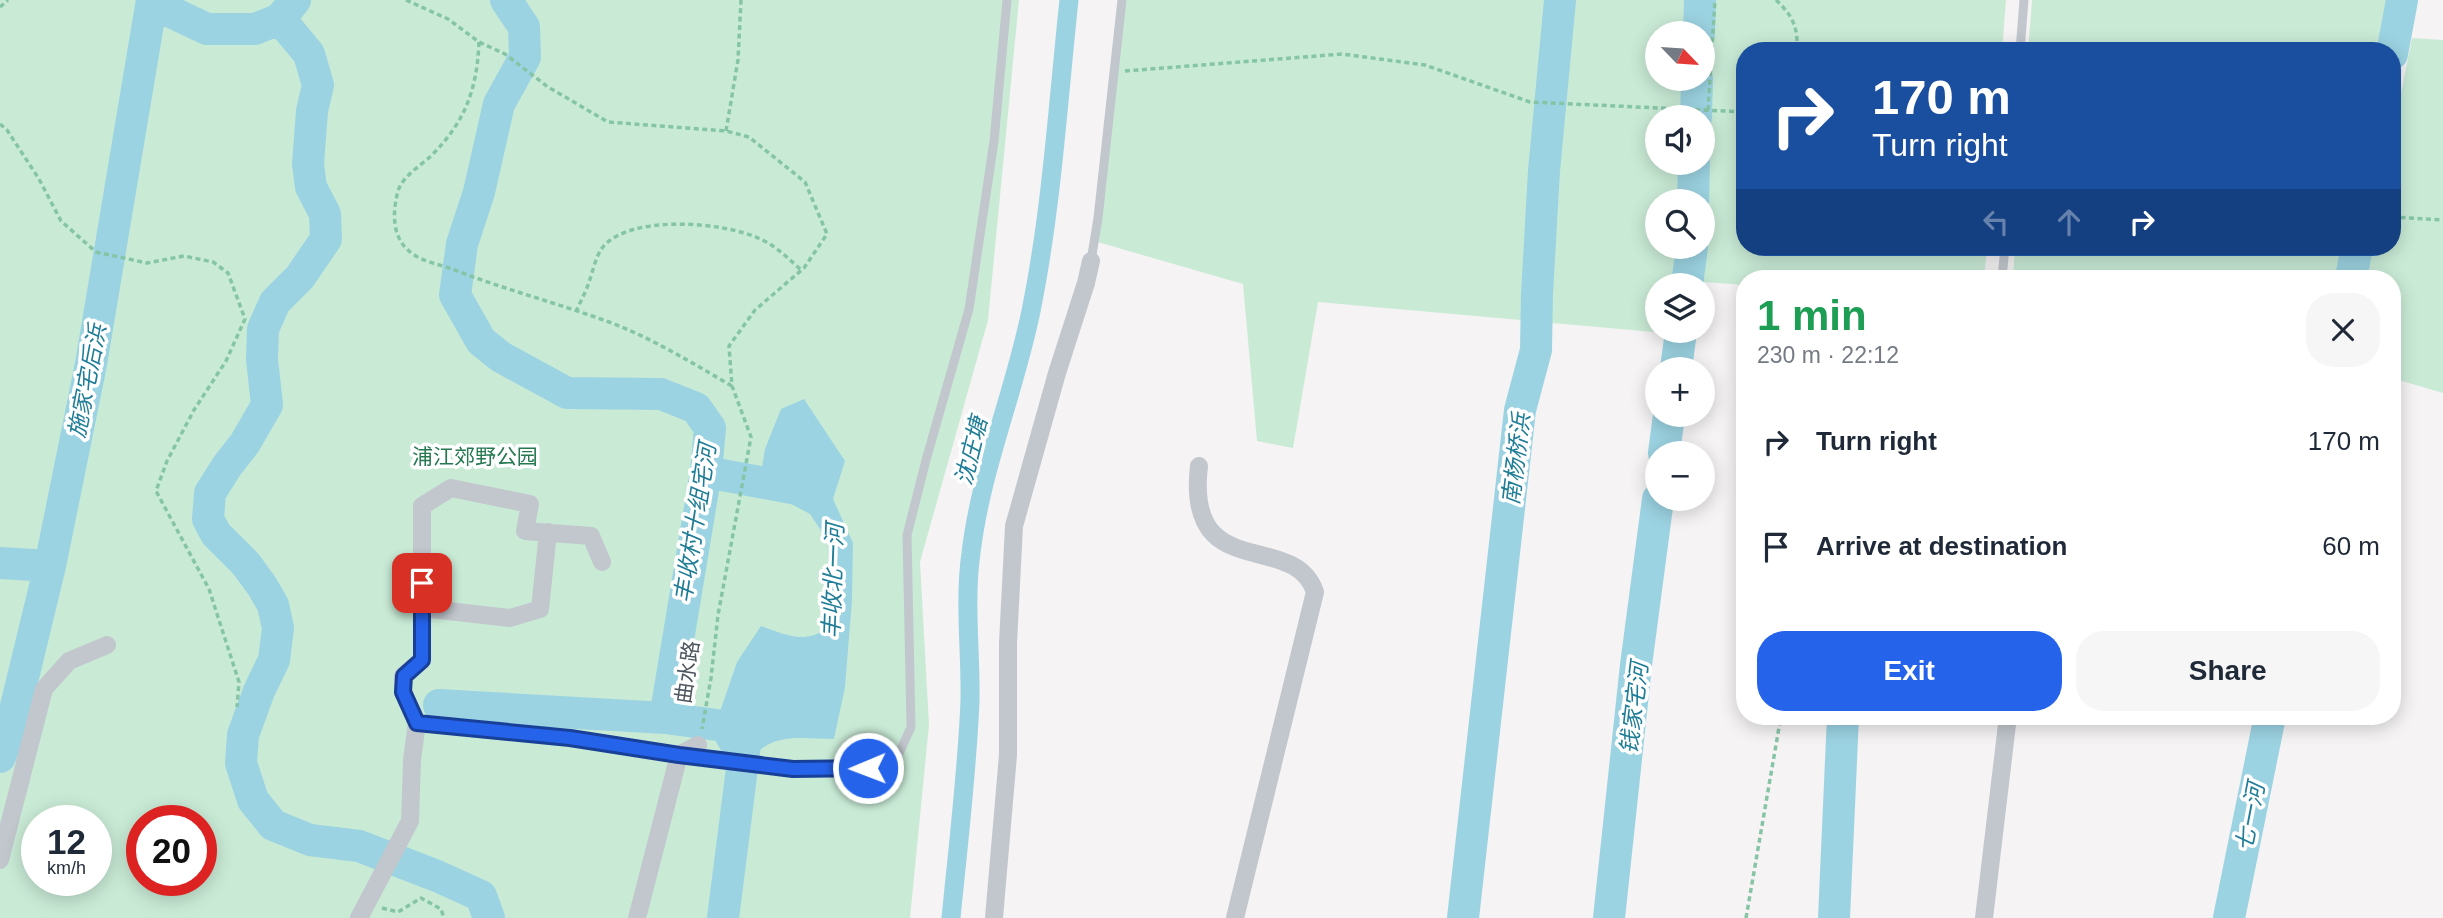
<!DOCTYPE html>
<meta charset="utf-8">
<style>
:root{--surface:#fff;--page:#f6f6f7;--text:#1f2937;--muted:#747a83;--accent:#2563eb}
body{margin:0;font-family:Arial,"Noto Sans SC",sans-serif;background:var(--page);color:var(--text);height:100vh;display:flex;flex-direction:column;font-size:26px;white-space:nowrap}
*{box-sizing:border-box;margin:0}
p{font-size:23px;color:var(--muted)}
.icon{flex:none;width:38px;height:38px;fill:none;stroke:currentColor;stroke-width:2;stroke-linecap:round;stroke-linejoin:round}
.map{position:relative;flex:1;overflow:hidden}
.side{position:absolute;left:1736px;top:270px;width:665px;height:455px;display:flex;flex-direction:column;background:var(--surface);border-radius:28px;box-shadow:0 4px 18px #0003}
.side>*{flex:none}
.top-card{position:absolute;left:1736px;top:42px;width:665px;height:214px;border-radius:28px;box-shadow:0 4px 18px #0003;background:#1a4fa0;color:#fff;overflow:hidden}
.needle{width:46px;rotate:115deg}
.buttons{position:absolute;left:1645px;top:21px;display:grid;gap:14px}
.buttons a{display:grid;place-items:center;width:70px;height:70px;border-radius:50%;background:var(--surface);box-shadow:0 4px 18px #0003;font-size:35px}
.speed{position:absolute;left:21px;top:805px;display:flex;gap:14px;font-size:35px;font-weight:700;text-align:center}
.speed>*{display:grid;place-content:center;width:91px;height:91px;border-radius:50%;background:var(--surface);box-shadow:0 4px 18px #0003;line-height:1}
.speed small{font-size:18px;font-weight:400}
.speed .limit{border:10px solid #d22;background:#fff;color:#111}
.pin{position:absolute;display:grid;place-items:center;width:60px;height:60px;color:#fff;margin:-30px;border-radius:14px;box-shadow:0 4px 10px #0006}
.me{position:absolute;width:77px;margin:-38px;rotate:269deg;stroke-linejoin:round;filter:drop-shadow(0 0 5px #0008)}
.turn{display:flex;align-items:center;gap:24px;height:147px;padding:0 21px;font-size:32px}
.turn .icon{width:91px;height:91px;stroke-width:2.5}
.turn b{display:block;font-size:49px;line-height:60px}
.lanes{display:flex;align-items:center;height:66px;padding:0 21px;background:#0003;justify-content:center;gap:35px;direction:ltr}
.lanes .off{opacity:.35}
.round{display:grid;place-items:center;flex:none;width:74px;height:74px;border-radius:28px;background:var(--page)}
.summary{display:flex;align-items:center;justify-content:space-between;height:119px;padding:0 21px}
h1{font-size:42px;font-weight:700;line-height:52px;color:#1e9e55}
.button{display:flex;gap:14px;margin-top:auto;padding:14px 21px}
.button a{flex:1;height:80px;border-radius:28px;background:var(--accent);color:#fff;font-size:28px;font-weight:700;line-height:80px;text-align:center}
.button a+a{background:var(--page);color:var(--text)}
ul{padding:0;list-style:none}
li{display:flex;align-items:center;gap:21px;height:105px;padding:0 21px}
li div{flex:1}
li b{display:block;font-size:26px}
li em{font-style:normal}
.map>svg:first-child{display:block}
.green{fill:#c9ebd6;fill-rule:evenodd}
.water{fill:#9cd3e2}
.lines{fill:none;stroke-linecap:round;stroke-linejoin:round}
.canal{stroke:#9cd3e2;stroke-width:19}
.river{stroke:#9cd3e2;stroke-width:32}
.path{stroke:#85c5a6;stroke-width:3.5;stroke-dasharray:5 3.5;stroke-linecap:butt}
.lane{stroke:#c1c7cd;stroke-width:9}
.street{stroke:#c1c7cd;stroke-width:18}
.route-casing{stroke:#184099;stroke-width:18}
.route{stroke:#2563eb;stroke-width:12}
.labels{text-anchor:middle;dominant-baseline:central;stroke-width:7;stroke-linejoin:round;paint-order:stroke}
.park-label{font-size:21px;fill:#25784f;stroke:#fff}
.street-label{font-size:21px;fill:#4d565e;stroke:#fff}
.water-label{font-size:23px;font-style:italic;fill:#1f7d97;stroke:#fff}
</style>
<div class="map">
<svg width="2443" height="918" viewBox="0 0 2443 918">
<rect width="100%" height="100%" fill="#f5f3f3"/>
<path class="green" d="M0,0H1019L988,320L920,562L929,725L910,918H0ZM37,821H96V880H37ZM142,821H201V880H142Z
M1123,0H2006L2002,51H1745V247H1987L1984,278H1745V285L1703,282L1699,285H1657V329L1654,332L1318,302L1293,448L1257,441L1243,284L1094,241ZM1657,33H1703V79H1657ZM1657,117H1703V163H1657ZM1657,201H1703V247H1657Z
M2032,0H2391L2382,51H2028Z
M2412,38L2443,40V393L2392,378V278H2365L2371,247H2392V139Z
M2015,247H2347L2341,278H2013Z"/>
<path class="water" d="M804,399L845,461L833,499L853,543L852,600L845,687L834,739C803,739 777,732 754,755L722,752L712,735L737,662L761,626C783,634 803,644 824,630L829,543L810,514L780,498L758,491L765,449L781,409Z"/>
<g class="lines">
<path class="canal" d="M951,918C958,846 967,774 970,701C971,652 964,602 971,553C981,468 1016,389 1032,306C1052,205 1058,102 1069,0"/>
<path class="river" d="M152,3L207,29H255L280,19L295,0
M280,19L309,54L318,85L312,111L308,164L311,187L325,214L326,239L300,277L275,302L263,329L262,359L267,405L245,443L227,466L210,493L208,519L216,534L246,564L262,586L273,605L278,628L274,660L259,691L243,735L241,763L253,800L273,825L310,840L359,846L437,876L481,896L489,918
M1699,33L1700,0
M2392,54L2402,0
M1696,117L1697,79
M1693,201L1694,163
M2351,278L2357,247
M1687,285L1692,247
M1676,369L1681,331
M1664,453L1669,415
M706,472L802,490
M0,563L50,566
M439,705L665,718L706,472L710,428L696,408L661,394L567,393L501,357L481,341L455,295L462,244L479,192L499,104L525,57L524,27L506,0
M665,718L747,729
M0,757L9,735L50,566L91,364L152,0
M723,918L747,729L741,712
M1463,918L1520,410L1536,350L1537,294L1544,171L1560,0
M1609,918L1636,665L1658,499
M1834,918L1843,716
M2229,918L2270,716"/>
<path class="path" d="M406,0L448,19L479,42L505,54L548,87L608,122L726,131L749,137L805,182L827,234L804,268L755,310L729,346L732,386L751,437L718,615L711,678L702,729
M1776,0C1793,16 1798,27 1797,51
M0,7L8,0
M479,42C477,90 465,122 431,156C420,166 403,176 398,191C393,210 391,235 408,250C419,261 438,264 452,269C503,289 557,303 609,322C652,338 692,363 732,386
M1125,71L1342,54L1425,65L1530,102L1745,112
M1708,110L1715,0
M0,124L7,130L39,179L61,221L96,252L147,263L184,256L213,262L228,273L245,319L226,361L194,410L167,461L156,491L209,589L239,682L237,707
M726,131L738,60L741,0
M2392,217L2443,220
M576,312C580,302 586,292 589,282C593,271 596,255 603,247C630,214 723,222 758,238C775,245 788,258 801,270
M382,908L398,912L421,898L441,909L444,918
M1746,918L1781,716"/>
<path class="lane" d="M2020,51L2024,0
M1091,261L1098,218L1122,0
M2002,278L2005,247
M417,723L570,738L679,755L793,769L893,767L911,727L907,535L926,460L969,309L994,141L1007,0"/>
<path class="street" d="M1199,466C1185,586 1294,529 1315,592L1235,918
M422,608L510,618L540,609L548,532
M0,860L44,689L69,661L107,645
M359,918L410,821L412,760L417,723L403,692V676L422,660V506L451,488L530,504L525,531L591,536L602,562
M637,918L679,755L698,745
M994,918L1008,755V643L1014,526L1057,373L1086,283L1091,261
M1984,918L2008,716"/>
</g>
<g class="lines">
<g class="route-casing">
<path id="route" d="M422,583V660L404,676L403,692L417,723L570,738L679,755L793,769L868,768"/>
</g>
<use href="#route" class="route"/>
</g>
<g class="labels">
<g class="park-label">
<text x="475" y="456">浦江郊野公园</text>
</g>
<g class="street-label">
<text transform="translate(687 672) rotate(-82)">曲水路</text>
</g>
<g class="water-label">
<text transform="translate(87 381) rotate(-79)">施家宅后浜</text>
<text transform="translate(971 451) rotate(-76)">沈庄塘</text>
<text transform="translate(1516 459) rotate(-83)">南杨桥浜</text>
<text transform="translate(695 523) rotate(-81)">丰收村十组宅河</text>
<text transform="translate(833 581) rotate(-88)">丰收北一河</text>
<text transform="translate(1634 708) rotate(-83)">钱家宅河</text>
<text transform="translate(2250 817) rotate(-79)">七一河</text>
</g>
</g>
</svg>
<div class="buttons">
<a><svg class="needle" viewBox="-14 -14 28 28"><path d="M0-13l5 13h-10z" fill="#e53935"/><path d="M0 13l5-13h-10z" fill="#747a83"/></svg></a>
<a><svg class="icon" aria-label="sound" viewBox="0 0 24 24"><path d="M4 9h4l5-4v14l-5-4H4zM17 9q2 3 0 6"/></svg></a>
<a><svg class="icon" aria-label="search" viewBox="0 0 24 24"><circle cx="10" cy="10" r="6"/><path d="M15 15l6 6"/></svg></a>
<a><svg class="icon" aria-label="layers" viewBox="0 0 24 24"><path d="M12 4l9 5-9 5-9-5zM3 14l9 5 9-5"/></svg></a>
<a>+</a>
<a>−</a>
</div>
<div class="speed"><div>12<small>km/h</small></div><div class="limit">20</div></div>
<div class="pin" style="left:422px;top:583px;background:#d93025"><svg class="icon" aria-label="arrive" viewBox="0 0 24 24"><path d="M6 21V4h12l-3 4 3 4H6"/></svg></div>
<svg class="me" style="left:868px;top:768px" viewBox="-20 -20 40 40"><circle r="17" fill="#2563eb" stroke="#fff" stroke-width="3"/><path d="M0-11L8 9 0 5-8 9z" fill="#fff"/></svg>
<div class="top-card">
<div class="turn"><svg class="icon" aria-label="right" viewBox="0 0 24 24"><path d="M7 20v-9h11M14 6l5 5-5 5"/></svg><div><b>170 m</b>Turn right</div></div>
<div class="lanes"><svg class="icon off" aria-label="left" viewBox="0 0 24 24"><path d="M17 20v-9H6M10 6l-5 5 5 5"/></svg><svg class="icon off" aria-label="ahead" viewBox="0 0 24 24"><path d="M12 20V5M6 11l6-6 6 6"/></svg><svg class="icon" aria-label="right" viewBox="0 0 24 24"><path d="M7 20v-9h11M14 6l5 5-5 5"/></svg></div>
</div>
<section class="side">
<div class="summary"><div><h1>1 min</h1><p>230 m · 22:12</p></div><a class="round"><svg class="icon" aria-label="close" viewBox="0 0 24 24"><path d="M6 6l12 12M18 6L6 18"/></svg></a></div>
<ul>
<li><svg class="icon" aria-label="right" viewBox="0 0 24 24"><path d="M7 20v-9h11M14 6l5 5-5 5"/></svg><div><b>Turn right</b></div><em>170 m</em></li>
<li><svg class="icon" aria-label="arrive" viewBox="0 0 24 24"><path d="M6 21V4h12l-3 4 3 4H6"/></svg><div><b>Arrive at destination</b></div><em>60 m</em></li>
</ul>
<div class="button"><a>Exit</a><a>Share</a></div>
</section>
</div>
